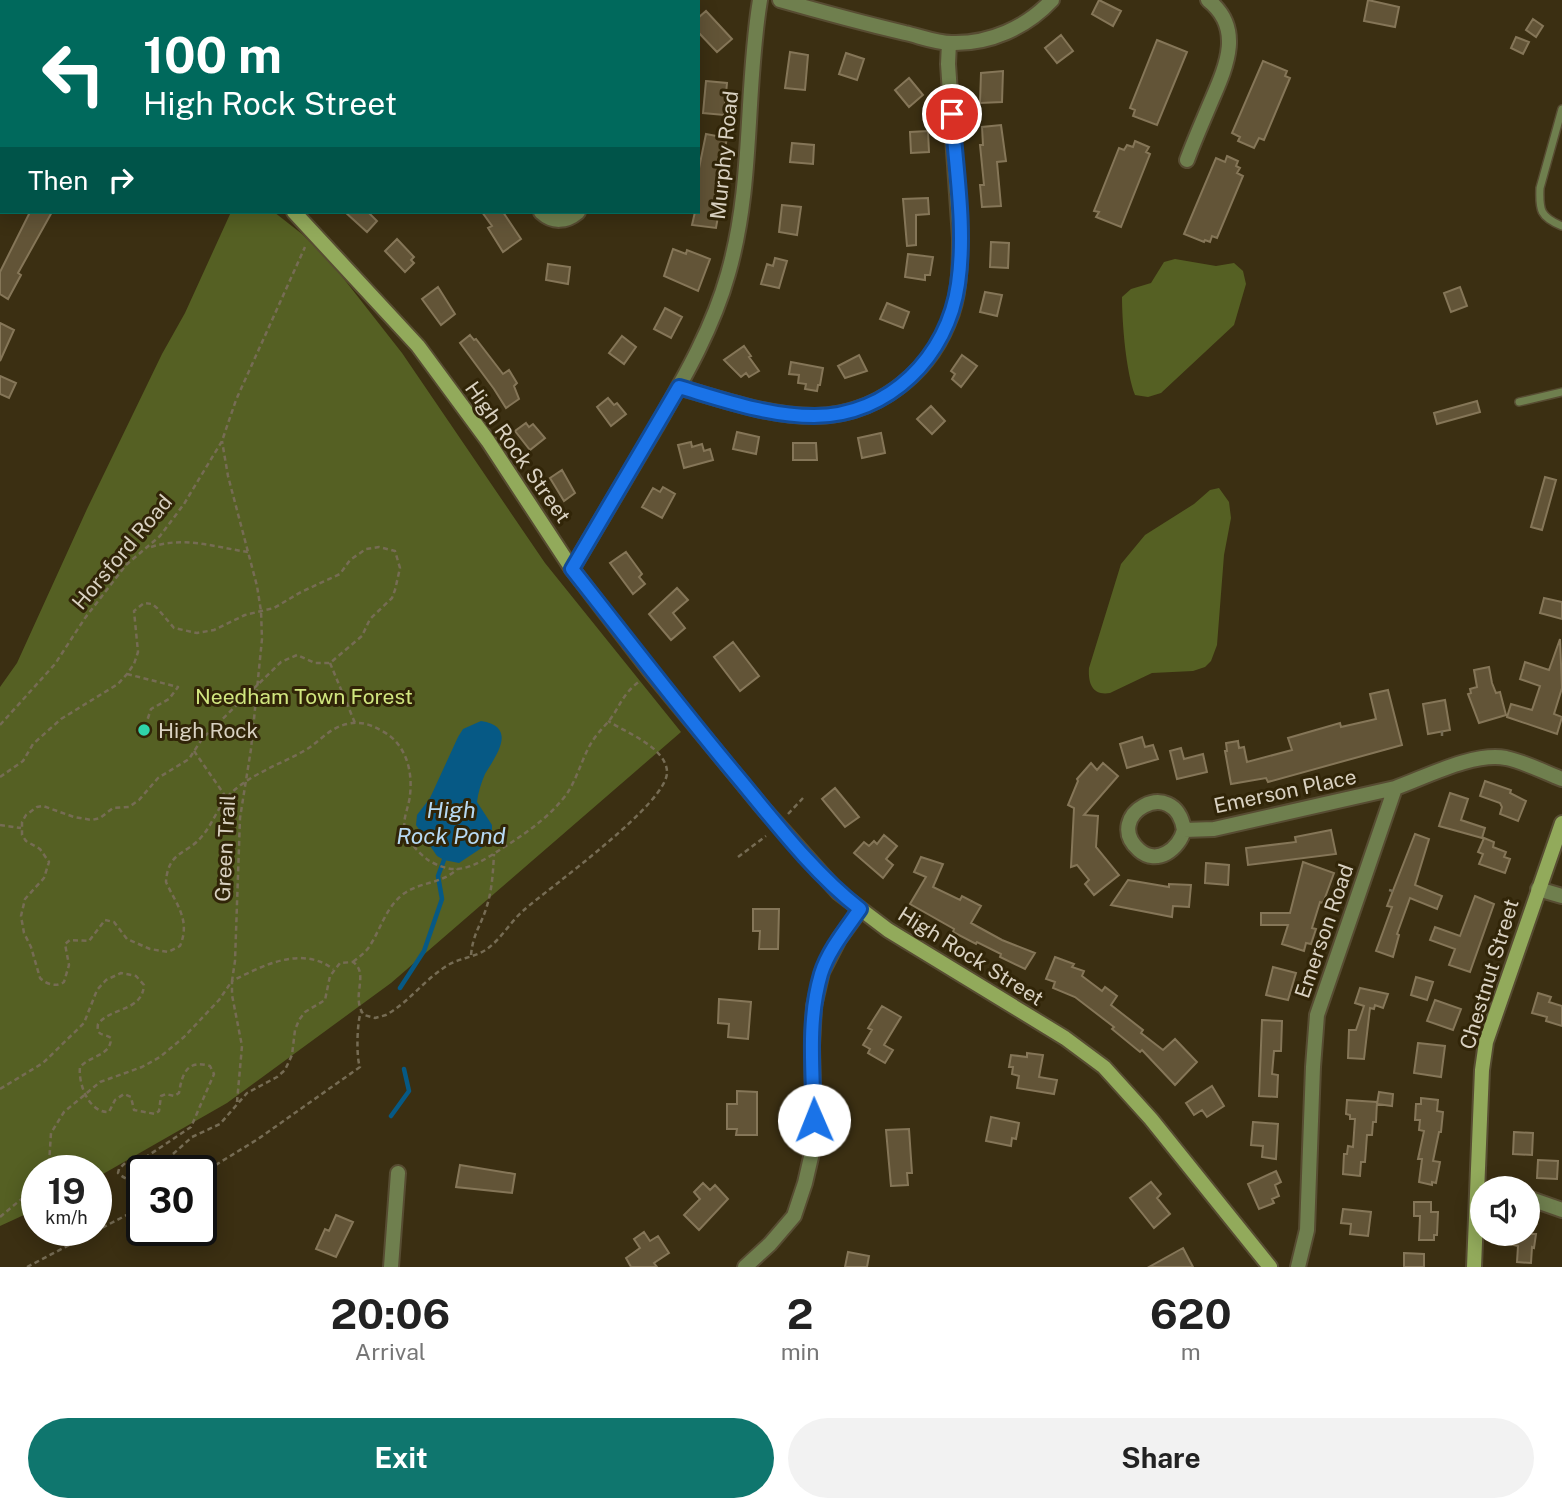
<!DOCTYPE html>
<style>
:root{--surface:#fff;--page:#f2f2f2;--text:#222;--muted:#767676;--accent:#0f766e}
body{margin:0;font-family:"Public Sans",sans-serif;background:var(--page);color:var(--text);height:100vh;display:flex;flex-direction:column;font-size:26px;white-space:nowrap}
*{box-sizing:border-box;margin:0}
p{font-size:23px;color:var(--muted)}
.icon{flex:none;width:38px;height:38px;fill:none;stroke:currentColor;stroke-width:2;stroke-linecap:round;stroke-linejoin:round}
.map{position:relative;height:1267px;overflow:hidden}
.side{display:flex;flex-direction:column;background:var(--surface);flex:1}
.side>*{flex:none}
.top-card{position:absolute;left:0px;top:0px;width:700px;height:214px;box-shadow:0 4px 18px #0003;background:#00695c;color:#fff;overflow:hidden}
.controls{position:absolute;left:1470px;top:1176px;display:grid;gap:14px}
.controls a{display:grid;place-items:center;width:70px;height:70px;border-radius:50%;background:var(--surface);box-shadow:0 4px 18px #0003;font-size:35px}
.speed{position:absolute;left:21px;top:1155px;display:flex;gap:14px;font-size:35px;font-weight:700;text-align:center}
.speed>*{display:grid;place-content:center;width:91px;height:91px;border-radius:50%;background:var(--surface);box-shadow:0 4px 18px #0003;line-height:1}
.speed small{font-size:18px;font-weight:400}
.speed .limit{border:4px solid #111;border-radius:10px;background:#fff;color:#111}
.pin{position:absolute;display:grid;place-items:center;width:60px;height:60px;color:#fff;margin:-30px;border:4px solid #fff;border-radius:50%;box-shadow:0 2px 7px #0007}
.me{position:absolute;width:77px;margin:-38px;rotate:359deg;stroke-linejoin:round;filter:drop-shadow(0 0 5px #0008)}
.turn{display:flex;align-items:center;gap:24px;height:147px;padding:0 28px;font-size:32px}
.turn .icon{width:91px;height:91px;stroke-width:2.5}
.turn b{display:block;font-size:49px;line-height:60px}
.then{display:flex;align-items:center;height:66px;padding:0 28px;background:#0003;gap:14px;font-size:26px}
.eta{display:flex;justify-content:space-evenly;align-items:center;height:119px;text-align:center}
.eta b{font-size:42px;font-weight:700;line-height:49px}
.button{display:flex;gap:14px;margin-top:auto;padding:14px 28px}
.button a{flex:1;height:80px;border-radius:42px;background:var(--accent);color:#fff;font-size:28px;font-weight:700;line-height:80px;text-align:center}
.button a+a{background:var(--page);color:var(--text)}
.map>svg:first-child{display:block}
.green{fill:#556023}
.water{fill:#065985}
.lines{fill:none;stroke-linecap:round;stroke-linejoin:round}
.stream{stroke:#065985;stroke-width:4.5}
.building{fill:#625437;stroke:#857658;stroke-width:2}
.lane-casing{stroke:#574c32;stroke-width:10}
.street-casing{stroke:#574c32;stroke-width:18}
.secondary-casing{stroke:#574c32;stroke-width:18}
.path{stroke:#766c54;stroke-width:2.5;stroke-dasharray:5 3.5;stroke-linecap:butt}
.lane{stroke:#6f7f4e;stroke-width:7}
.street{stroke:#6f7f4e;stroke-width:14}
.secondary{stroke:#92aa5b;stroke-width:14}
.route-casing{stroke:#114b97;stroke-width:18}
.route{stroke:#1a73e8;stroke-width:12}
.poi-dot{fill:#2fd4aa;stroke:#312508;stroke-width:2.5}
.labels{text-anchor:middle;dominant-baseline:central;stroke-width:6;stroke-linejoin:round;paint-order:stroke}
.street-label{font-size:21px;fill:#d9d1c1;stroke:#312508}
.park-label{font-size:21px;fill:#d1e67f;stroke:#312508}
.poi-label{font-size:21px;fill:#d9d1c1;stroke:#312508;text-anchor:start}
.water-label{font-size:23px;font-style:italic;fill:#b6d9f3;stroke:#312508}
</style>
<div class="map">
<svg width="1562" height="1267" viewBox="0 0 1562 1267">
<rect width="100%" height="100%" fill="#3b2f12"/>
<path class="green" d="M231,212H274L302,234L333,265L402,353L545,563L681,732L391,983L227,1103L96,1178V1171H37V1209L0,1226V687L17,663L87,509L162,354L185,313Z
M1175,259L1216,266L1234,263L1243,271L1246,284L1234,325L1161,393L1148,397L1135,395C1126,372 1122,323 1122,297L1131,289L1151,283L1164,262Z
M1219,488L1229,502L1231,518L1224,555L1217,645L1211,661L1205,667L1193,671L1152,673L1110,693C1092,696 1088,683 1089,668L1121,564L1145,535L1194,504L1210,490Z"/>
<path class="water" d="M481,721C519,727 495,757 485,774C481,783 478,793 477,802L492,825V835L489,843L459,863L444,860L437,856L416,825L417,815L430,798L458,737L463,729Z"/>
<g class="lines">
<path class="stream" d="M400,988L424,951L442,899L438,876L444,860
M391,1116L409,1091L404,1069"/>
</g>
<path class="building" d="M1099,0L1121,11L1113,26L1092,14Z
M1368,0L1399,7L1395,27L1364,21Z
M706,11L732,39L717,52L698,32V18Z
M1533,19L1543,26L1536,37L1526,30Z
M1061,35L1073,51L1057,63L1045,48Z
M1516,37L1529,42L1523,54L1511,48Z
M1157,40L1187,52L1157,125L1133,116L1135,110L1130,108Z
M790,52L808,55L805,90L785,88Z
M846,53L864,59L857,80L839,74Z
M1263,61L1287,71L1285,76L1290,78L1264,140L1259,138L1254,148L1238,141L1240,137L1232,133Z
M1003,71L1002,102L980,103L981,73Z
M909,78L923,95L909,107L895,90Z
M706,81L727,83L724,115L703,113Z
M1001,125L1006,161L997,162L1001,206L982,207L980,185H984L980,145H983L982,127Z
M928,131L929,152L911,153L910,132Z
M706,134L727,138L716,192L722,193L716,228L692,225L695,212H698V173Z
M1135,141L1149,147L1146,152L1150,154L1121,227L1096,217L1099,212L1094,211L1119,148L1124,150L1127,145L1133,147Z
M792,143L814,145L813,164L790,162Z
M1227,156L1238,161L1236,166L1240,168L1237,173L1243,176L1217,238L1212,236L1210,242L1205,240L1204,242L1184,234L1216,158L1225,162Z
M928,198L929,214L916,215V245L907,246L903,199Z
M782,205L801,207L797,235L779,232Z
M30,212H52L18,273L21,275L8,299L0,294V272Z
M345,212H368L377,221L367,232Z
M482,212H503L521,239L503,252L488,228L492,226Z
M397,239L414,257L411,260L414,263L405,272L385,251Z
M991,242L1009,243L1008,268L990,267Z
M673,249L686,254L687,250L710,259L698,291L664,276Z
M908,254L933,257L930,275H925V280L905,277Z
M775,258L787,261L779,288L761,284L767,264L773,266Z
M548,264L570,267L568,284L546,280Z
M438,287L455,314L441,325L422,299Z
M1460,287L1467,306L1451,312L1444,293Z
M985,292L1002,295L997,316L980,312Z
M887,303L909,312L903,328L880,319Z
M665,308L682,317L671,338L654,329Z
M0,323L14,330L0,361Z
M470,335L474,340L476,339L503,374L509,370L517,383L514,386L519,399L506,408L494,389L460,343Z
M622,336L636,347L624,364L609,353Z
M744,346L751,356L749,357L759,371L749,377L746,373L741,377L724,360Z
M859,355L867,371L845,378L838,366Z
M962,355L977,366L961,387L952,379L955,374L951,371Z
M791,362L823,368L820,385H818L817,391L805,389L806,384L798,383L799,375L789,374Z
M0,376L16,383L9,398L0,394Z
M608,398L614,405L617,403L626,414L611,426L597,407Z
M1477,401L1480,412L1437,424L1434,413Z
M931,406L945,421L932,434L917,419Z
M526,423L529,427L533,424L545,438L530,450L515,431Z
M737,432L759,437L756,454L733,449Z
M881,433L885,453L862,458L858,438Z
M691,442L692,447L702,444L704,451L710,449L713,460L684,468L678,445Z
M793,443H816L817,460H793Z
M562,470L575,493L564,501L550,478Z
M1545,477L1556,480L1542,530L1531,527Z
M663,487L675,494L662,518L642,507L653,488L660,492Z
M626,552L642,574L639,577L645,584L633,594L610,563Z
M677,588L688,600L673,613L685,628L671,640L649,614Z
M1544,598L1562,602V619L1540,613Z
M1560,639L1562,688L1554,714L1562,717L1557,734L1507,717L1511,704L1532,710L1540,686L1520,679L1525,662L1549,670Z
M733,642L759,676L740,691L714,657Z
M1489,667L1492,683L1496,693L1500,692L1506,715L1479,723L1468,694L1471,693L1470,689L1477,687L1474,670Z
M1388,690L1402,745L1268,782L1266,778L1231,784L1225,751H1227L1226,743L1238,741L1239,748L1244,747L1247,762L1292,750L1288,738L1340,723L1341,727L1376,719L1370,694Z
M1445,700L1450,730L1428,734L1423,704Z
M1142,737L1145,747L1153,745L1158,759L1127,768L1120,744Z
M1181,748L1184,759L1203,754L1207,772L1177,779L1170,751Z
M1091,763L1097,770L1103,763L1118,776L1084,815L1098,816L1096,847L1119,875L1094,895L1085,884L1089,880L1077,865L1071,867L1074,808L1068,805L1078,781L1077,779Z
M1485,781L1511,790L1510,793L1526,801L1518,821L1500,814L1502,807L1500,803L1480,796Z
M835,788L859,817L845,827L822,799Z
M1450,793L1468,799L1461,820L1485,828L1482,838L1439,826Z
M1331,830L1336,854L1248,865L1246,848L1296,842L1295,837Z
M1415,834L1429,839L1415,885L1442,896L1437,909L1410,898L1397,934L1399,935L1393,957L1376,951L1392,907L1387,906Z
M884,835L897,846L886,859L893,865L883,878L854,853L864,842L869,846L874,841L877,844Z
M1484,838L1494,842L1493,847L1506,852L1504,857L1510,859L1505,873L1479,864L1483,854L1478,852Z
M921,857L943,864L933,887L960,900L962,896L981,906L971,923L1002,940L1035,953L1025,969L1000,957L1001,954L977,942L976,944L953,932L954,929L910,904L926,877L914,872Z
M1303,862L1334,873L1323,903L1320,902L1312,928L1316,929L1311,944L1306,943L1304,951L1282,944L1288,925H1261V913H1290Z
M1206,863L1229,865L1228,885L1205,883Z
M1128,880L1169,887V884L1191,885L1189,907L1173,906L1172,917L1111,905Z
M1475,896L1494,904L1470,972L1449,965L1455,949L1430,940L1435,927L1460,936Z
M753,909H779L778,949H759L760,931H753Z
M1055,957L1074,964L1072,967L1084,971L1082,976L1102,991L1105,987L1117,996L1111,1005L1143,1030L1141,1033L1163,1050L1175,1039L1197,1062L1175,1085L1142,1050L1140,1052L1112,1029L1114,1027L1075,997L1053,988L1055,982L1046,979Z
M1273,967L1296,973L1288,1000L1266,995Z
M1416,977L1433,982L1427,1000L1411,995Z
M1360,988L1388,994L1383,1008L1375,1005L1374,1009L1370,1008L1364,1059L1348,1058L1349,1030H1356L1364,1006L1355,1003Z
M1538,993L1551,997L1549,1002L1562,1006V1026L1546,1021L1547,1017L1532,1013Z
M719,999L751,1002L748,1039L728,1037L729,1024L718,1023Z
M1435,1000L1461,1009L1453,1030L1427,1021Z
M882,1006L901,1017L884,1045L893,1050L885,1063L868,1053L870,1049L863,1045L872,1030L868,1028Z
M1262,1020L1282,1021L1281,1051H1274L1272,1074L1278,1075L1277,1097L1259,1096Z
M1418,1043L1445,1046L1441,1077L1414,1073Z
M1027,1053L1043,1055L1039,1077L1057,1080L1054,1094L1017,1088L1019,1076L1012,1074L1013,1067H1009L1011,1055L1027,1057Z
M1212,1086L1224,1106L1207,1117L1202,1110L1194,1115L1186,1103Z
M737,1091L757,1092V1135H736L737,1129H727V1104H737Z
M1379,1092L1393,1094L1392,1106L1377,1104Z
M1421,1098L1438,1100L1437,1111L1443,1112L1441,1132H1439L1433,1161L1440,1162L1436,1183L1432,1182V1185L1419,1182L1422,1159H1418L1424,1131L1419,1130L1420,1120H1415L1416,1104H1421Z
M1347,1100L1377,1102L1376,1122H1373L1372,1135H1367L1365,1162H1361L1360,1176L1343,1174L1344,1154H1347L1348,1146L1353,1147L1355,1119H1350V1115L1346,1114Z
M991,1117L1019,1123L1016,1139L1012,1138L1011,1146L986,1141Z
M1253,1122L1278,1124L1276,1159L1262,1157L1263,1146L1251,1145Z
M909,1129L912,1173H907L908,1185L891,1186L886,1130Z
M1514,1132L1533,1133L1532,1155L1513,1154Z
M1538,1160L1558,1161L1557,1179L1537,1178Z
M460,1165L515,1174L512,1193L456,1187Z
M1276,1171L1281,1182L1275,1185L1279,1196L1272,1199L1274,1203L1259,1209L1248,1184Z
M1151,1182L1161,1194L1157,1198L1170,1214L1154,1228L1130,1198Z
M703,1183L710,1190L715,1185L728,1199L699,1230L684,1215L700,1199L694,1192Z
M1414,1202H1431V1212H1438L1437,1235H1434V1240H1419L1420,1216H1414Z
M1343,1209L1371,1212L1368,1236L1350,1234L1351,1224L1341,1223Z
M336,1215L353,1222L336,1257L316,1249L325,1229L329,1231Z
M644,1232L650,1241L658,1236L669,1253L654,1263L657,1267H631L626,1258L640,1248L634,1239Z
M1511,1234H1536L1534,1248L1532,1247L1531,1263L1517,1262L1518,1246L1509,1244Z
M1183,1248L1193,1267H1149Z
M848,1252L869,1256L867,1267H845Z
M1404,1253L1424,1254V1267H1404Z"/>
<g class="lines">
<g class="lane-casing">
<path id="lane" d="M1562,109L1540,188C1539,210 1540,217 1562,226
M1519,402L1562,392"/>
</g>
<g class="street-casing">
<path id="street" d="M485,0V2
M780,0C822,12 863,23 905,33C919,36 936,43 952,43C989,44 1026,28 1052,0
M442,2L447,0
M1187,160C1194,141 1202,123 1210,104C1225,69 1245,29 1208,0
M0,187L2,184
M541,212C553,223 566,222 578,212
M679,387C723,400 769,416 815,416C874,415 926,377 948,323C960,297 960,266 960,238L948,64L949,43
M572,569C600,521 628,474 656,427C684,378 713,328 728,274C754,184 745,90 760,0
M1184,830C1179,849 1157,866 1139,850C1101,816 1175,773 1184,830L1214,829L1395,788
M1538,889L1562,896
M1528,1198L1562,1210
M391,1267L398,1173
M745,1267L770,1244L794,1216L805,1183L814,1144L812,1046L814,1006L822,972L839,939L860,910
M1298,1267L1307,1230L1313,1067L1317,1015L1395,788C1426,777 1473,752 1506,758C1525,762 1544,772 1562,779"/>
</g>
<g class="secondary-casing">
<path id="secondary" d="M148,0L149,2
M294,212L418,346L488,441L572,569L651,672L762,807L838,892L888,930L1065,1038L1104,1067L1151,1119L1270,1267
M1474,1267L1482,1070L1486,1042L1562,823"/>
</g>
<path class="path" d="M151,547C184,536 214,547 248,552
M330,663L355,723
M127,674L178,687L169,699L151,709L144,730
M0,725L55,664L85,618L126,565L160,536L184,504L222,441L236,400L305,247
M1442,731V736
M194,751L226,797
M0,777L23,761L33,744L61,719L118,684L127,674L134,664L138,652L134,611L144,603L152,604L157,608L174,628L197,633L214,630L245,615L274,608L301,592L340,574L350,560L366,549L379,547L395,551L400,568L395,590L392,598L370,619L362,636L330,663H315L297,655L281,662L202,739L189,759L158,778L139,800L129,807L113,808L100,818L92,820L74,817L43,806L37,807L26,815L22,822V835L26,841L40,849L49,862L44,878L25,899L21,916L24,933L31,947L40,978C47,985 57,987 64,982L69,965L65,944L70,940L89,941L105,920L114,922L127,939L150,949L168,952L180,946C191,920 176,904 166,882C168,850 188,855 203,835C213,823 218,807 229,795C249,775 278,765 302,752C318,744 328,728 347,724C360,721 370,724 382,731C405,743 413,769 410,795C409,807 402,819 405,831C409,843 419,853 428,860C436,865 448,870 458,869C476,867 491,855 506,846C529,831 549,817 566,795C576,781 581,762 589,747C594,737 601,730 608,722C621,706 621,695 640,681
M788,814L803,798
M0,825L21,828
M738,857L766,836
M1389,890L1393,891
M471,955C473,934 480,927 486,909C492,891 493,873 494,854
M353,962C359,957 365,953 369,947C381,929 385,909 402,895C420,881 443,884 457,869
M0,1089L43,1063L84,1023L97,990L106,980L121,973L136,976L144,985C142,1012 111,1007 98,1024C96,1037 104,1033 111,1038C111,1056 91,1055 80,1067C78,1084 89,1113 109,1112L115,1100L124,1094L131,1097L134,1110L155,1114L159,1111L161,1096L166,1094L174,1096L179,1093C182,1074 187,1059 210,1066L214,1074L191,1127L143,1159L125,1163L119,1169L118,1173C126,1180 132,1182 142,1179
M237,1102L242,1046L232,995V981C262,966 301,945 333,969
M45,1171L49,1164L51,1133L64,1112L100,1082L142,1067L160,1057L184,1037L219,1000L232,981L235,961L240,818L251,749L262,639L261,611L257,586L228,476L222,441
M154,1171L192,1137L220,1124L247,1093L277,1077L285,1070L292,1055L295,1030L299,1020L305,1012L325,1000L330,976L340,963L353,962C370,974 350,997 364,1015L375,1018L386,1015C409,1002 425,979 448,965C460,958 476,957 487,949C501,939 511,921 524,910C550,887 670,802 667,771C665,747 627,733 608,721
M201,1174L258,1139L360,1067C356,1058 357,1021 361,1012
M0,1217L37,1186
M27,1267L142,1207"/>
<use href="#lane" class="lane"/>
<use href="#street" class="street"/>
<use href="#secondary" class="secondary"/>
</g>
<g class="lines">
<g class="route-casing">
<path id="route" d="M814,1120C813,1072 807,1021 821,974C828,951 846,929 860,909C815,874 778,826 741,781C683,712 628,640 572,569L679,387C723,400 768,416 814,416C889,416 948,356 958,284C966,229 956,170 952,114"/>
</g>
<use href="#route" class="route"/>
</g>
<circle class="poi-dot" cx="144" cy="730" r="7"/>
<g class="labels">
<g class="street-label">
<text transform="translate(724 155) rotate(-84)">Murphy Road</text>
<text transform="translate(518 452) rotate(55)">High Rock Street</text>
<text transform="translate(122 552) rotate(-50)">Horsford Road</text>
<text transform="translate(1285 791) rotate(-12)">Emerson Place</text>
<text transform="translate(225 848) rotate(-87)">Green Trail</text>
<text transform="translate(1324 931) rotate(-71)">Emerson Road</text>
<text transform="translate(971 956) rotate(32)">High Rock Street</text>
<text transform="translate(1489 974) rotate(-73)">Chestnut Street</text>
</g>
<g class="park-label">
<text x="304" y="696">Needham Town Forest</text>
</g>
<g class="poi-label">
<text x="158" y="730">High Rock</text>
</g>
<g class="water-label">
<text x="451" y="809">High<tspan x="451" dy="26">Rock Pond</tspan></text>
</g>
</g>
</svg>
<div class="controls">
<a><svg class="icon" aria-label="sound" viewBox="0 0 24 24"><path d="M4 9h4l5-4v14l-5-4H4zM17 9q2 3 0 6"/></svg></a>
</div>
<div class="speed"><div>19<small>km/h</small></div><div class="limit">30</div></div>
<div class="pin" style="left:952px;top:114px;background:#d93025"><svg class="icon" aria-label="arrive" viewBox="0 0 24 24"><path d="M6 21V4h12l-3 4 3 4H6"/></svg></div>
<svg class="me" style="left:814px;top:1120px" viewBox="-20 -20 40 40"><circle r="19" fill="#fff"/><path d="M0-13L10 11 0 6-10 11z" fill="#1a73e8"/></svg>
<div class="top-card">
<div class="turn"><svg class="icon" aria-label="left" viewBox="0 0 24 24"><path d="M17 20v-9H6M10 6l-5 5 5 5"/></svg><div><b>100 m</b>High Rock Street</div></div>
<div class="then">Then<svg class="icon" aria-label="right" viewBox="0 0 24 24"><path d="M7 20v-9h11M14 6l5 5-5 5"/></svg></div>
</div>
</div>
<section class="side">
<div class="eta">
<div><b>20:06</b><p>Arrival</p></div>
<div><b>2</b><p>min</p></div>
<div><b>620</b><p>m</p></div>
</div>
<div class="button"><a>Exit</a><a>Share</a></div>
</section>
